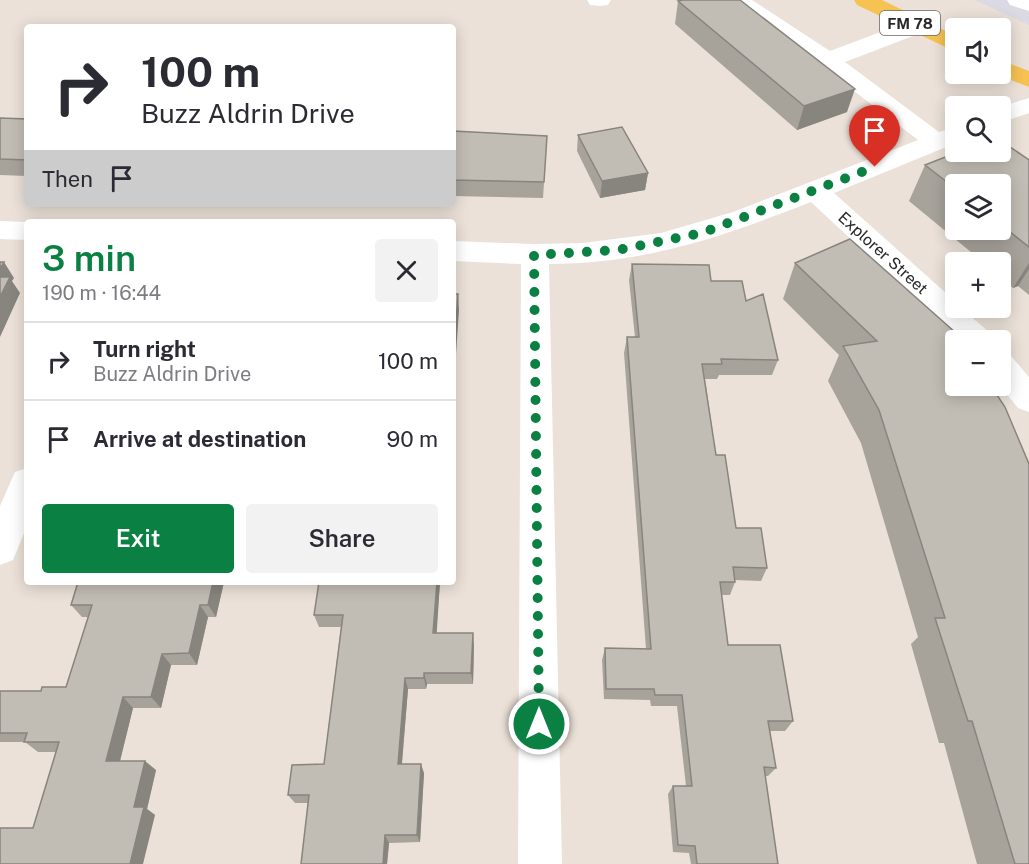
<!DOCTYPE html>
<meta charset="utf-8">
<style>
:root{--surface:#fff;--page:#f2f2f3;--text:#2b2b33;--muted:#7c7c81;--line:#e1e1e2;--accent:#0b8043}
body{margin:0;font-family:"Public Sans",sans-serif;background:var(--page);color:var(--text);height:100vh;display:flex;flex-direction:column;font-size:22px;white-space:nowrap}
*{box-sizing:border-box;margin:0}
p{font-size:20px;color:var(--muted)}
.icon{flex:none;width:33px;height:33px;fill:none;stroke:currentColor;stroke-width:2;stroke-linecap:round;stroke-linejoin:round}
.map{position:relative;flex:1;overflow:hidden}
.drawer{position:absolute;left:24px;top:219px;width:432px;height:366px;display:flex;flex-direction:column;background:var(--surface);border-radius:6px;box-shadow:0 3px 15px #0003}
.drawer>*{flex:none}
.hud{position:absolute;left:24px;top:24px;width:432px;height:183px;border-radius:6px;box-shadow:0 3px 15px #0003;background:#fff;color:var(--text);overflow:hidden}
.controls{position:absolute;left:945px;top:18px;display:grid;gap:12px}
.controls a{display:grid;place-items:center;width:66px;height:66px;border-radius:6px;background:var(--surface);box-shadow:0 3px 15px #0003;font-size:30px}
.pin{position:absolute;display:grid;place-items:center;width:51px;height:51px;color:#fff;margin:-62px -26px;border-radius:50% 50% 50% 0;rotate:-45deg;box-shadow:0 0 6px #0007}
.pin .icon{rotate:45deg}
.me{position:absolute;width:66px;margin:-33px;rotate:0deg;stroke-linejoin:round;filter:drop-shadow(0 0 4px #0008)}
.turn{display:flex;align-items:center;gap:21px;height:126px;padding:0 18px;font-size:27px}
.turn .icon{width:78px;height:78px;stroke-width:2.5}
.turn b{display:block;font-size:42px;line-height:51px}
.then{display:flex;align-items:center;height:57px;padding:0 18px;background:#0003;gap:12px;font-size:22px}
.round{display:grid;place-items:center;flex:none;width:63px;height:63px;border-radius:6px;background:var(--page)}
.overview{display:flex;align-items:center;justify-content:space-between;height:102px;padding:0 18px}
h1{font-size:36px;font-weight:600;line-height:45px;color:var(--accent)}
.cta{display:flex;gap:12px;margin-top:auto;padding:12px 18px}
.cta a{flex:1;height:69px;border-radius:6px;background:var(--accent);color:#fff;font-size:24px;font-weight:600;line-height:69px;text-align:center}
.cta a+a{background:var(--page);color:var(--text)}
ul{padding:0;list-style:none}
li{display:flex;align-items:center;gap:18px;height:78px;padding:0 18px;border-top:2px solid var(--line)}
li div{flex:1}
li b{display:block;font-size:22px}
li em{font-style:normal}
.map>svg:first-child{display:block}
.industrial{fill:#dbd9e3}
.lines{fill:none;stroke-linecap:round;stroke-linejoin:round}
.minor{fill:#fff;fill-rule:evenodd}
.major{fill:#f6c252;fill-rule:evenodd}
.wall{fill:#a7a39b;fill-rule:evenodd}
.shaded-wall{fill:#88847e}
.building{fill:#c2bdb4;stroke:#88847e;stroke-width:1.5}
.route{stroke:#0b8043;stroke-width:10;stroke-dasharray:0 18}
.labels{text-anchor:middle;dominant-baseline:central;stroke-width:6;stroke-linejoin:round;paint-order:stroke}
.shield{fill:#fff;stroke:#686868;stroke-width:1.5}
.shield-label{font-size:15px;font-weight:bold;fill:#282828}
.street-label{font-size:16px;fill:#282828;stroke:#fff}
</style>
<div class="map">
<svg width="1029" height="864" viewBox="0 0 1029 864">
<rect width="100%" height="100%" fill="#ebe1d8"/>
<path class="industrial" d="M975,0H1029V25Z"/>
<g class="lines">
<path class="minor" d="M587,0H611L608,5L600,6L590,5Z
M727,0H752L830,51L910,21L918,19L926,21L929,26L926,31L845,62L939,132L956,127V143L834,193L956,302V308H961L989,332L993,340H959L811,202C724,236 645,264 549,264L562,864H518L521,264L453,261V241L531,244L583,243L661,233L733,212L918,140L820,65L730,5Z
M1007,0H1029V11L1010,5Z
M1029,98V113L1000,123V107Z
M0,221L28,222L27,240L0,239Z
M1000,352L1011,356L1029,377V412L1018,408L1000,386Z
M27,468V526L13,560L0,565V506L15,472Z"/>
<path class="major" d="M854,0H882L956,36V52L857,5Z
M1000,60L1029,71V87L995,74H1000Z"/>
</g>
<path class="wall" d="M678,1L847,112L797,130L675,24Z
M0,118L27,119V176L0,175Z
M453,131L547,136L543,198L453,196Z
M578,135L648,173L645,190L600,198L577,151Z
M1029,160V295L1018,286L1013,288L1000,277V262H983L909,201L925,165ZM956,184H1000V230H956Z
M850,239L1029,864H977L944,743H939L911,644L918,637L861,443L828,381L839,355L783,299L795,263Z
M632,264L711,281L746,301L778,360L772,375H719L717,379H705L716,455L736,528L767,568L761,581L735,580V582L730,595H721L728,645L793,721L785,731H770L776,768L768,776H765L778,864H691L689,853L673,852L668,794L673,786H686L677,706H651L650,700L604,699L602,660L605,648L646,649L624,353L627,337H635L629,280Z
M78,582H224L216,617H208L197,665H171L161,708H133L120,761L156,770L147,809L155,815L33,828L56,752H38L25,742H0V691H41L66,687L88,617H82L71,605Z
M319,582H440L436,633L474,645L473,684H427L426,689H408L402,764L424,773L420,842L389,843L387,864H301L308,803H295L288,795L324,764L341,627H319L314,615Z"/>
<path class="shaded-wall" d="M855,89L847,112L797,130L804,106Z
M648,173L645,190L600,198L602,181Z
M4,262L14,278L12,281L20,293L0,337V269Z
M1029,263V269L1018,286L1013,288Z
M458,294L459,310L453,398V364Z
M213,582H224L216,617L208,605Z
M437,582H440L436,644L433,633Z
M200,605L208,617L197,665L189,653Z
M473,633L474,645L473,684L471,673Z
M162,654L171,665L161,708L151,697Z
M424,673L427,684L426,689L424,678Z
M405,678L408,689L401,773L398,764Z
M123,697L133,708L118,769L106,761Z
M145,761L156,770L147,809L155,815L143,864H130L134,807Z
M421,764L424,773L420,842L417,835Z
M385,835L389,843L387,864H383Z"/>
<path class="building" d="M683,0H740L855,89L804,106L678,1Z
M0,118L27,119V160L0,159Z
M622,127L648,173L602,181L578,135Z
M453,131L547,136L544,182L453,180Z
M1000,140L1029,160V247L1000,224V184H956V189L925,165L958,152H1000Z
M850,239L956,333L961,340H956V386H991L1005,407L1029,464V864H1015L972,721H968L935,618H945L879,410L843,346L877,341L795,263Z
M0,262H4L0,269Z
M632,264L709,265L711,281H742L746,301L763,294L778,360L721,359L722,364H702L716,455H725L736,528H761L767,568L733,567L735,582H720L728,645H780L793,721H768L776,768L764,767L778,864H697L695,846L678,845L673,786H692L682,695H655L654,689H606L605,648L651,649L627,337H639Z
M0,277H10L0,297Z
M453,294H458L453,364Z
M78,582H213L208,605H200L189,653L162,654L151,697H123L106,761H145L134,807H144L130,864H0V828H33L59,742H24L27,733H0V691H41L42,687H66L92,605H71Z
M319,582H437L433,633H473L471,673H424V678H405L398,764H421L417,835H385L383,864H301L309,795H288L292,765L324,764L343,615H314Z"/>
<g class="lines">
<path class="route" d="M539,724L534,255L618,250L702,233L875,167"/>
</g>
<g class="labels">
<rect class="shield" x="880" y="11" width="60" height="24" rx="4.5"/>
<g class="shield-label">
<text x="910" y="23">FM 78</text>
</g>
<g class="street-label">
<text transform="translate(883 253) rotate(42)">Explorer Street</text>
</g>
</g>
</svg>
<div class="controls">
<a><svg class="icon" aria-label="sound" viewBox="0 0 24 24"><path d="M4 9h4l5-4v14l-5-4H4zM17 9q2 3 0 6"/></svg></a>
<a><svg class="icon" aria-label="search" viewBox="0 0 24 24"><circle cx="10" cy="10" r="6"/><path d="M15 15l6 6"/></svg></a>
<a><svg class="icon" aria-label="layers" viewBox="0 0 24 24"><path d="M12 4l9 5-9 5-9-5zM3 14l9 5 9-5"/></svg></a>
<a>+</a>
<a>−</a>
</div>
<div class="pin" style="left:875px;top:167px;background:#d93025"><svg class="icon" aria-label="arrive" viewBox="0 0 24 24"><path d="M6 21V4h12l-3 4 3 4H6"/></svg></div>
<svg class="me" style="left:539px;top:724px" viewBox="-20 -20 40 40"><circle r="17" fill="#0b8043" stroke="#fff" stroke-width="3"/><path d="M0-11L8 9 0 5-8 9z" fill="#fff"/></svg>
<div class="hud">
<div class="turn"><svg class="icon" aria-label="right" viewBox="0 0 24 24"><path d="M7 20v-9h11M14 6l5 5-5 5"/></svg><div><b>100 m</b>Buzz Aldrin Drive</div></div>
<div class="then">Then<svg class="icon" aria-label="arrive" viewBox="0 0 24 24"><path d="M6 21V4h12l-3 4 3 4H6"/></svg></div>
</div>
<section class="drawer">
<div class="overview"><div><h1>3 min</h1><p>190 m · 16:44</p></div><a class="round"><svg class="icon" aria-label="close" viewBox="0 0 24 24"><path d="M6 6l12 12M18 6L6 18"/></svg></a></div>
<ul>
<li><svg class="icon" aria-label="right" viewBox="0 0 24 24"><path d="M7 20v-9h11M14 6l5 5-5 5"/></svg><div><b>Turn right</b><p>Buzz Aldrin Drive</p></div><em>100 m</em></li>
<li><svg class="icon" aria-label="arrive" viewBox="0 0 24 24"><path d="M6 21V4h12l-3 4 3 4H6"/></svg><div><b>Arrive at destination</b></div><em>90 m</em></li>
</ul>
<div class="cta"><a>Exit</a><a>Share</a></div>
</section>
</div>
